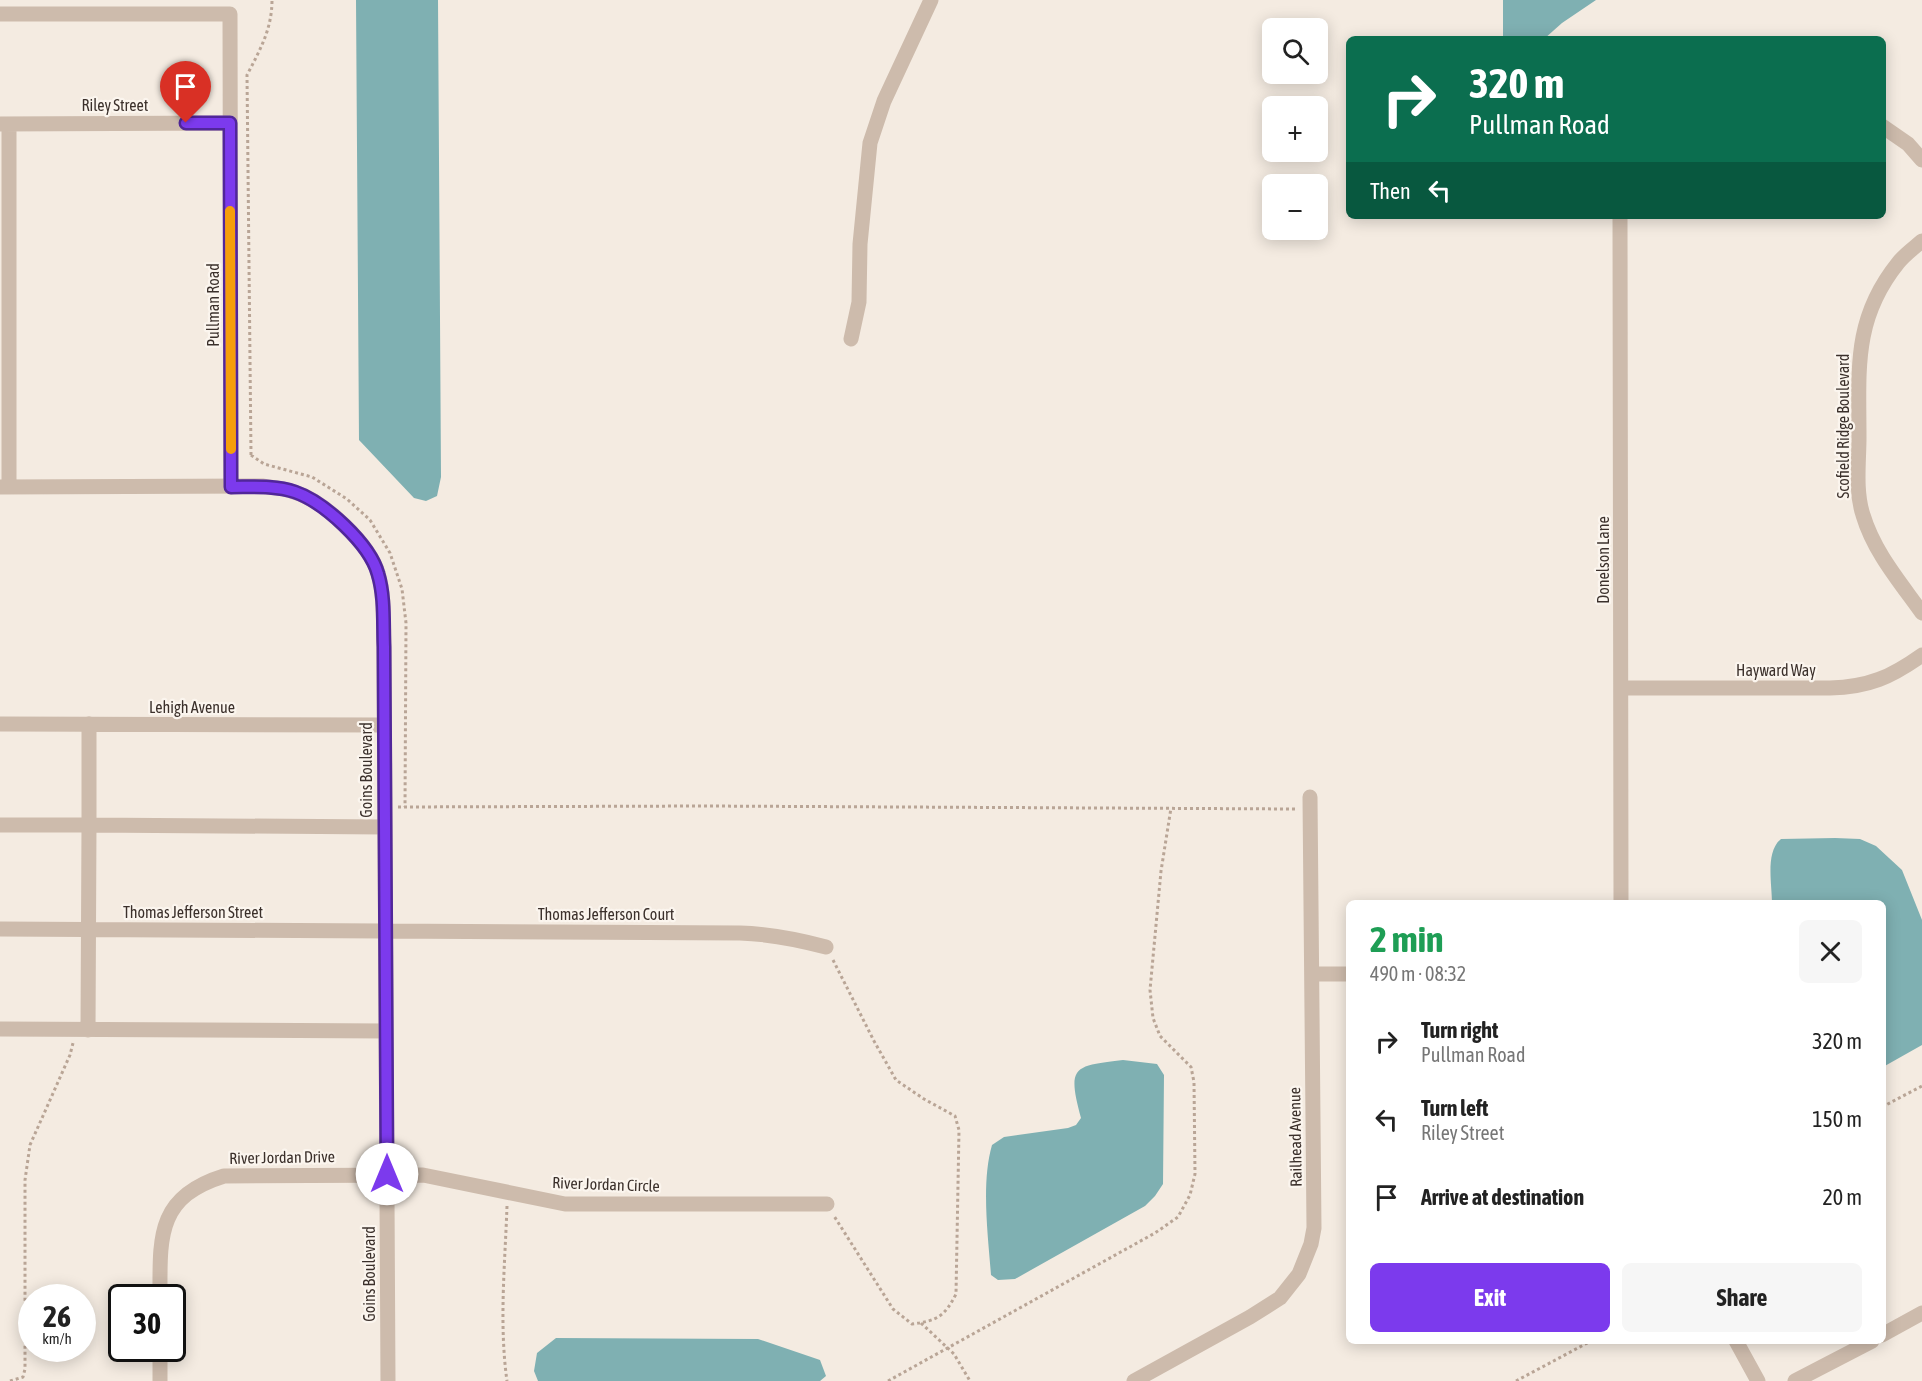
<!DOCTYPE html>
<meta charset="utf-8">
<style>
:root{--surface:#fff;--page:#f6f6f6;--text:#222;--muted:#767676;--accent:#7c3aed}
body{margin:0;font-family:"Asap Condensed",sans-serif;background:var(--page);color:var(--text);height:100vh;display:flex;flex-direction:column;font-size:22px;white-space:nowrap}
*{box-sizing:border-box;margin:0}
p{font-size:20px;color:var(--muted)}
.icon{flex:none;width:33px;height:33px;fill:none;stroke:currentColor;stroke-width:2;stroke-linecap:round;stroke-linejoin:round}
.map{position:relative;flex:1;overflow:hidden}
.details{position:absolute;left:1346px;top:900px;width:540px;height:444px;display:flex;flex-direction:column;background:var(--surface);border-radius:9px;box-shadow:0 3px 15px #0003}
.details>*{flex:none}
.top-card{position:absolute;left:1346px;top:36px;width:540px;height:183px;border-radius:9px;box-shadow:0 3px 15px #0003;background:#0b6e4f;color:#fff;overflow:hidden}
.fabs{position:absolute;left:1262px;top:18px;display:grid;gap:12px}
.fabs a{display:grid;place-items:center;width:66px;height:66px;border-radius:9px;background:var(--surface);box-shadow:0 3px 15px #0003;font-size:30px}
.speed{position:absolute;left:18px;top:1284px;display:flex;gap:12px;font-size:30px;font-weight:700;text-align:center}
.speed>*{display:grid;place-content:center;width:78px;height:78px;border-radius:50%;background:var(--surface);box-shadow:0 3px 15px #0003;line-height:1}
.speed small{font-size:15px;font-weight:400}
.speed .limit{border:3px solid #111;border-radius:9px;background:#fff;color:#111}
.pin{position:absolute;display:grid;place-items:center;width:51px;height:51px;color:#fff;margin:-62px -26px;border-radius:50% 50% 50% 0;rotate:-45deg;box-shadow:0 0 6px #0007}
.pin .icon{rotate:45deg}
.me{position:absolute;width:66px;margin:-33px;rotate:0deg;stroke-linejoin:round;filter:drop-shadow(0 0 4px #0008)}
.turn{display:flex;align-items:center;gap:21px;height:126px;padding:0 24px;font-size:27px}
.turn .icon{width:78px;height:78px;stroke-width:2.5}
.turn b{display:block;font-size:42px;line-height:51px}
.then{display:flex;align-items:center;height:57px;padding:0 24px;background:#0003;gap:12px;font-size:22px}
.round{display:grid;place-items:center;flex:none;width:63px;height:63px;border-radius:9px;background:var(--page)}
.head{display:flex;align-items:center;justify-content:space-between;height:102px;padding:0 24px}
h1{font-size:36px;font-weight:700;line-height:45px;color:#1e9e55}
.action{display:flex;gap:12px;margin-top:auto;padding:12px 24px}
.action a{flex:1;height:69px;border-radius:9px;background:var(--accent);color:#fff;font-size:24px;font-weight:700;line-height:69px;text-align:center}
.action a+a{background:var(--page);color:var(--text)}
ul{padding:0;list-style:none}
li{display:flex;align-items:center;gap:18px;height:78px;padding:0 24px}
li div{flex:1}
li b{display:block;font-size:22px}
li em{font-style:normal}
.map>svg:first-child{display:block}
.water{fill:#7fb0b2}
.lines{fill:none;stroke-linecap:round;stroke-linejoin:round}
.path{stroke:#b9a596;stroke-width:3;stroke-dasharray:3 3;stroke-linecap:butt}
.minor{stroke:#cdbbac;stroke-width:15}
.route-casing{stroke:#51269a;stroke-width:15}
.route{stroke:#7c3aed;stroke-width:10}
.slow{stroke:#f59e0b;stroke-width:10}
.labels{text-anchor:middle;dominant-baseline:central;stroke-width:4.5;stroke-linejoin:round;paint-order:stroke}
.street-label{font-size:16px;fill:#3b302b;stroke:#fbf5ee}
</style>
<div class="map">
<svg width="1922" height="1381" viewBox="0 0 1922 1381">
<rect width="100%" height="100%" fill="#f4ebe1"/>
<path class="water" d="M356,0H438L441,477L437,496L426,501L414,498L359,440Z
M1503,0H1596L1562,23L1544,39H1503Z
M1835,838L1860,839L1876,846L1902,870L1922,920V1045L1883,1067L1882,903H1772C1772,884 1765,852 1781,839Z
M1123,1060L1157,1064L1164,1075L1163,1184L1155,1196L1145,1206L1015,1279L998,1280L991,1275C988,1235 981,1183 992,1145L1004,1137L1068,1128L1076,1125L1081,1118C1067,1066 1073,1066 1123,1060Z
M556,1338L758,1339L820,1360L826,1376L820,1381H538L534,1371L537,1353Z"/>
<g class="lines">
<path class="path" d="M251,455L247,75C260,50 272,29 272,0
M251,455L264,464L312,477L347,499L370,520L390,553L402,589L406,623L405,807
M398,807L706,806L1295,809
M833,960L874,1041L896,1080L924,1099L955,1116L959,1130L956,1294C945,1316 937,1321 912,1324L893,1309L834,1216
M1882,1107L1922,1086
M507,1206C505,1264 499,1324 507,1381
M921,1323L954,1354L970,1381
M10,1381L23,1377L25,1369V1180L30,1145L70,1055L73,1043
M888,1381L1155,1233L1178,1217L1190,1195L1195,1174L1194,1082L1191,1067L1160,1036L1153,1018L1150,990L1161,871L1171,808
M1516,1381L1591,1341"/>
<path class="minor" d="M0,14H230L231,487
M0,124L230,123
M9,124V487
M1882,126L1908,144L1922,160
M1620,216L1621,903
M1922,241C1914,248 1905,254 1898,263C1853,319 1859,369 1859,437C1859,462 1855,491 1863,515C1874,552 1900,582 1922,613
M851,339L859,302L860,244L870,143L884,101L931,0
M0,487L262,486C273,488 284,488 294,492C324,501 369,543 378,573C385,597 383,623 384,647L388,1381
M1621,688H1830C1869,687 1891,677 1922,655
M0,724L384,725
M0,825H89V724
M0,929L740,933C771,934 796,939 826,947
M1312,974H1348
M0,1029L386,1031
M88,1030L89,825L385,827
M160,1298C160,1238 156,1197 224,1176L423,1175L565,1204H827
M1882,1335L1922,1313
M1736,1341L1758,1381
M160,1348V1381
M1134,1381L1250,1317L1280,1298L1299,1274L1311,1244L1314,1228L1310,797
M1795,1381L1872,1341"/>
</g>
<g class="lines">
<g class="route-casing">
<path id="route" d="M186,123H230L231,487C252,487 275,485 295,492C324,502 370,544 378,574C385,597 383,623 384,647L387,1174"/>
</g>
<use href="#route" class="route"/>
<path class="slow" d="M230,211L231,449"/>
</g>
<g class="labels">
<g class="street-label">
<text x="115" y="105">Riley Street</text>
<text transform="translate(213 305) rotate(-90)">Pullman Road</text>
<text transform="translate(1843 426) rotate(-90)">Scofield Ridge Boulevard</text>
<text transform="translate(1603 560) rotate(-90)">Donelson Lane</text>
<text x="1776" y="670">Hayward Way</text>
<text x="192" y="707">Lehigh Avenue</text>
<text transform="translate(366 770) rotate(-90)">Goins Boulevard</text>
<text x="193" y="912">Thomas Jefferson Street</text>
<text x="606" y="914">Thomas Jefferson Court</text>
<text transform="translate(1295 1137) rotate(-91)">Railhead Avenue</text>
<text transform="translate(282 1157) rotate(-1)">River Jordan Drive</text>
<text transform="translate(606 1184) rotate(2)">River Jordan Circle</text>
<text transform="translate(369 1274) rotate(-90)">Goins Boulevard</text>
</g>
</g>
</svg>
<div class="fabs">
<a><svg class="icon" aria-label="search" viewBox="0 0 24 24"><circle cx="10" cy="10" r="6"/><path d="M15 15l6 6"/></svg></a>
<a>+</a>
<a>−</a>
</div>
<div class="speed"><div>26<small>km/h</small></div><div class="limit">30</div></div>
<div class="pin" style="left:186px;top:123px;background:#d93025"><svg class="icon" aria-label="arrive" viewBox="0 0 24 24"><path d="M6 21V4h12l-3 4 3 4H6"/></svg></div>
<svg class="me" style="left:387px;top:1174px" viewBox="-20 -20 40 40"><circle r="19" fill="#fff"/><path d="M0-13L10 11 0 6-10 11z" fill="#7c3aed"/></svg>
<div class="top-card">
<div class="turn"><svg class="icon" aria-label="right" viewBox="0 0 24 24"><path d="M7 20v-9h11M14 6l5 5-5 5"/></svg><div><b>320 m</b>Pullman Road</div></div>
<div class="then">Then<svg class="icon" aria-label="left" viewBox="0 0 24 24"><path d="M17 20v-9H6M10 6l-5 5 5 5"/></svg></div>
</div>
<section class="details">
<div class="head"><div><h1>2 min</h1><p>490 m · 08:32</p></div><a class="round"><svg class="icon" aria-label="close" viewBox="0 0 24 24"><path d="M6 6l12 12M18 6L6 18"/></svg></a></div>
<ul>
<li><svg class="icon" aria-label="right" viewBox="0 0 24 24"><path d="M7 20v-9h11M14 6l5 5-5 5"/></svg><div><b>Turn right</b><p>Pullman Road</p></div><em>320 m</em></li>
<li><svg class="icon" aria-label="left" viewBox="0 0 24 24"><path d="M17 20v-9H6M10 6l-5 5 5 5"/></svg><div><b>Turn left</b><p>Riley Street</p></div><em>150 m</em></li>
<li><svg class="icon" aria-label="arrive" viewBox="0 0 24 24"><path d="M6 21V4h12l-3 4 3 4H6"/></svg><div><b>Arrive at destination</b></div><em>20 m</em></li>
</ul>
<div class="action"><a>Exit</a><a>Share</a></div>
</section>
</div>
